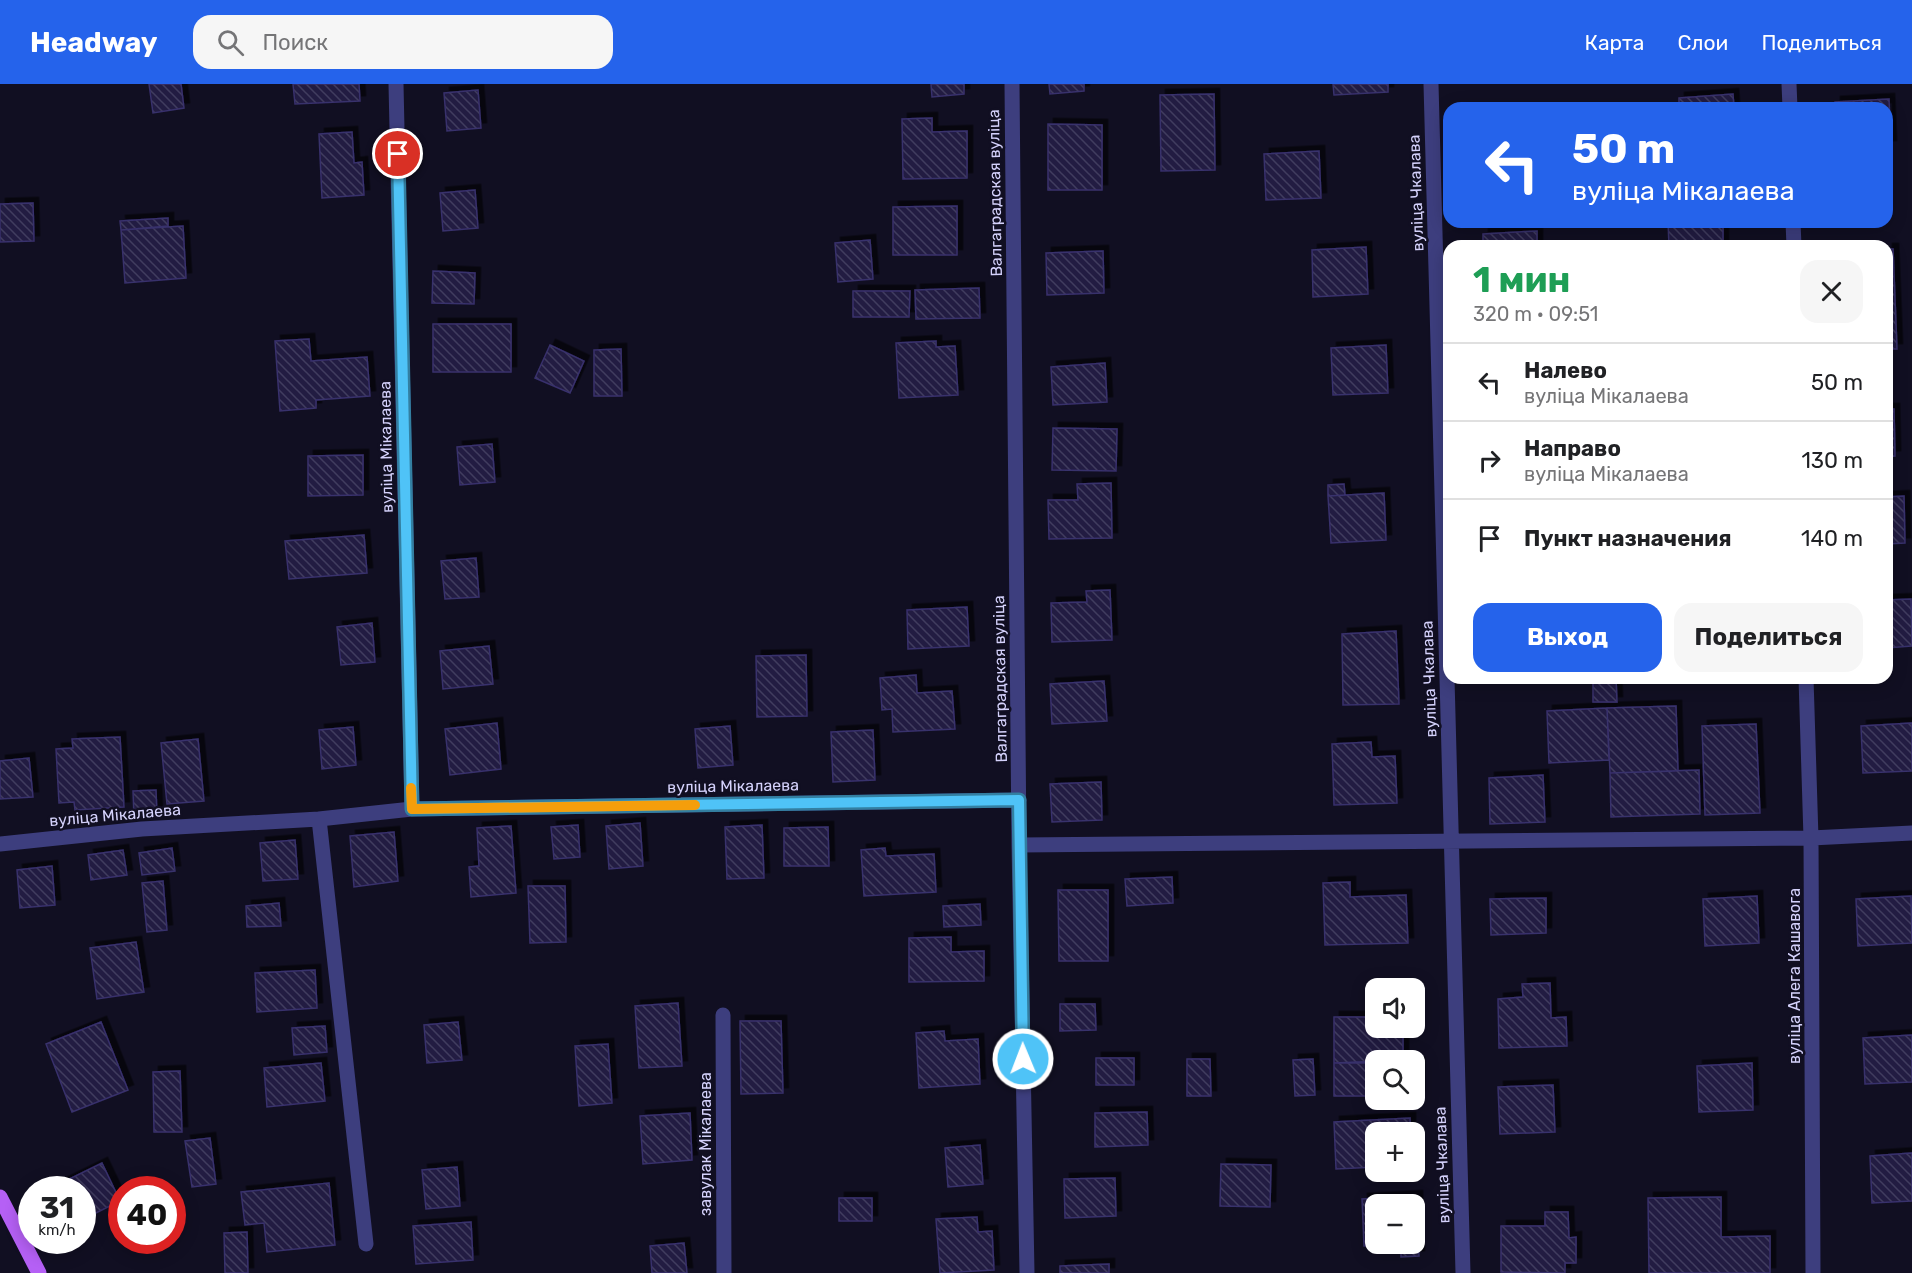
<!DOCTYPE html>
<html lang="ru">
<meta charset="utf-8">
<style>
:root{--surface:#fff;--page:#f6f6f6;--text:#202124;--muted:#757577;--line:#e0e0e0;--accent:#2563eb}
body{margin:0;font-family:Rubik,sans-serif;background:var(--page);color:var(--text);height:100vh;display:flex;flex-direction:column;font-size:22px;white-space:nowrap}
*{box-sizing:border-box;margin:0}
p{font-size:20px;color:var(--muted)}
.icon{flex:none;width:33px;height:33px;fill:none;stroke:currentColor;stroke-width:2;stroke-linecap:round;stroke-linejoin:round}
.map{position:relative;flex:1;overflow:hidden}
.sheet{position:absolute;left:1443px;top:156px;width:450px;height:444px;display:flex;flex-direction:column;background:var(--surface);border-radius:18px;box-shadow:0 3px 15px #0003}
.sheet>*{flex:none}
.top-card{position:absolute;left:1443px;top:18px;width:450px;height:126px;border-radius:18px;box-shadow:0 3px 15px #0003;background:#2563eb;color:#fff;overflow:hidden}
.controls{position:absolute;left:1365px;top:894px;display:grid;gap:12px}
.controls a{display:grid;place-items:center;width:60px;height:60px;border-radius:12px;background:var(--surface);box-shadow:0 3px 15px #0003;font-size:30px}
.speed{position:absolute;left:18px;top:1092px;display:flex;gap:12px;font-size:30px;font-weight:700;text-align:center}
.speed>*{display:grid;place-content:center;width:78px;height:78px;border-radius:50%;background:var(--surface);box-shadow:0 3px 15px #0003;line-height:1}
.speed small{font-size:15px;font-weight:400}
.speed .limit{border:9px solid #d22;background:#fff;color:#111}
.pin{position:absolute;display:grid;place-items:center;width:51px;height:51px;color:#fff;margin:-26px;border:3px solid #fff;border-radius:50%;box-shadow:0 2px 6px #0007}
.me{position:absolute;width:66px;margin:-33px;rotate:359deg;stroke-linejoin:round;filter:drop-shadow(0 0 4px #0008)}
.turn{display:flex;align-items:center;gap:21px;height:126px;padding:0 30px;font-size:27px}
.turn .icon{width:78px;height:78px;stroke-width:2.5}
.turn b{display:block;font-size:42px;line-height:51px}
.round{display:grid;place-items:center;flex:none;width:63px;height:63px;border-radius:18px;background:var(--page)}
.summary{display:flex;align-items:center;justify-content:space-between;height:102px;padding:0 30px}
h1{font-size:36px;font-weight:700;line-height:45px;color:#1e9e55}
.primary-button{display:flex;gap:12px;margin-top:auto;padding:12px 30px}
.primary-button a{flex:1;height:69px;border-radius:18px;background:var(--accent);color:#fff;font-size:24px;font-weight:700;line-height:69px;text-align:center}
.primary-button a+a{background:var(--page);color:var(--text)}
ul{padding:0;list-style:none}
li{display:flex;align-items:center;gap:18px;height:78px;padding:0 30px;border-top:2px solid var(--line)}
li div{flex:1}
li b{display:block;font-size:22px}
li em{font-style:normal}
header{display:flex;align-items:center;gap:36px;box-sizing:border-box;height:84px;padding:0 30px;background:var(--accent);color:#fff}
header strong{font-size:28px}
nav{display:flex;gap:33px;margin-inline-start:auto;font-size:21px}
.search{width:420px;height:54px;background:var(--page);display:flex;align-items:center;gap:15px;box-sizing:border-box;padding:0 21px;border-radius:18px;color:var(--muted);font-size:22px}
.map>svg:first-child{display:block}
.building{fill:url(#building-back-hatch);stroke:#38306c;stroke-width:1.5;filter:url(#shadow)}
.lines{fill:none;stroke-linecap:round;stroke-linejoin:round}
.minor{stroke:#3d3e7e;stroke-width:15}
.major{stroke:#b560f5;stroke-width:15}
.route-casing{stroke:#337fa1;stroke-width:15}
.route{stroke:#4fc3f7;stroke-width:10}
.slow{stroke:#f59e0b;stroke-width:10}
.labels{text-anchor:middle;dominant-baseline:central;stroke-width:5;stroke-linejoin:round;paint-order:stroke}
.street-label{font-size:16px;fill:#d5d2fc;stroke:#110f22}
</style>
<header>
<strong>Headway</strong>
<div class="search"><svg class="icon" aria-label="search" viewBox="0 0 24 24"><circle cx="10" cy="10" r="6"/><path d="M15 15l6 6"/></svg>Поиск</div>
<nav><a>Карта</a><a>Слои</a><a>Поделиться</a></nav>
</header>
<div class="map">
<svg width="1912" height="1189" viewBox="0 0 1912 1189">
<defs>
<pattern id="building-back-hatch" width="6" height="6" patternUnits="userSpaceOnUse" patternTransform="scale(1.5)"><rect width="6" height="6" fill="#221c42"/><path d="M-1 5l2 2M0 0l6 6M5-1l2 2" fill="none" stroke="#413c5e"/></pattern>
<filter id="shadow"><feDropShadow dx="5.5" dy="-5.5" stdDeviation="0" flood-color="#0009"/></filter>
</defs>
<rect width="100%" height="100%" fill="#110f22"/>
<path class="building" d="M149,0H181L184,24L153,29Z
M293,0H359L360,17L295,20Z
M931,0H964V10L932,13Z
M1049,0H1084V7L1050,10Z
M1333,0H1388V8L1334,11Z
M478,6L481,44L447,47L444,9Z
M1214,10L1215,86L1161,87L1160,11Z
M1733,10L1734,24H1679V14Z
M1889,15L1891,62H1887V24H1835V18Z
M932,34V48L967,47V94L903,95L902,35Z
M1048,40L1102,41V106H1048Z
M352,48L354,79L362,78L364,111L322,114L319,50Z
M1319,67L1321,114L1266,116L1264,70Z
M475,106L478,144L443,147L440,109Z
M33,119L34,157L0,158V120Z
M957,122V171H893V123Z
M168,134V142L121,146L120,137Z
M1668,138H1723V162H1669Z
M183,142L186,194L125,199L121,146Z
M1537,147V162H1483V150Z
M870,156L873,195L838,198L835,159Z
M1366,163L1368,210L1313,213L1312,166Z
M1887,165H1893L1897,265H1887Z
M1103,167L1104,209L1047,211L1046,169Z
M433,187L475,189L474,220L432,219Z
M979,204L980,234L916,235L915,206Z
M853,207H910L909,233H853Z
M433,240H511V288H433Z
M309,255L311,277L367,273L370,312L316,316V324L280,327L275,257Z
M936,257V263L955,262L958,311L899,314L896,259Z
M550,261L584,277L570,309L535,294Z
M1386,261L1388,309L1333,311L1331,264Z
M621,265L622,312H594V266Z
M1105,279L1107,318L1053,321L1051,283Z
M1887,325H1894L1895,372L1887,373Z
M1053,344L1117,345L1116,387L1052,386Z
M492,360L495,398L460,401L457,363Z
M363,371V411L308,412V372Z
M1111,399L1112,454L1049,455L1048,416H1078L1077,400Z
M1344,400L1345,411L1328,412V401Z
M1384,409L1386,456L1331,459L1328,412Z
M1904,412L1905,459L1887,460V413Z
M364,451L367,489L289,495L285,457Z
M476,474L479,513L445,515L441,477Z
M1110,506L1112,556L1052,558L1051,519L1087,518L1086,507Z
M1911,515L1912,562L1887,564V516Z
M967,523L969,562L908,565L907,526Z
M372,539L375,578L341,581L337,543Z
M1396,547L1399,620L1343,621L1342,550Z
M489,562L493,600L443,605L440,567Z
M806,571L807,632L757,633L756,572Z
M916,591L917,609L952,607L955,645L893,648L892,625L882,626L880,594Z
M1593,594H1616L1617,618H1593Z
M1104,597L1107,637L1052,640L1050,600Z
M1676,622L1678,687L1610,689L1607,624Z
M1607,624L1609,676L1549,679L1547,627Z
M497,639L501,685L450,691L445,645Z
M1912,639V687L1863,689L1861,642Z
M1756,640L1760,729L1705,731L1702,642Z
M730,642L733,681L698,684L695,645Z
M353,643L356,681L322,685L319,646Z
M873,646L875,696L833,698L831,648Z
M120,653L124,723L75,726L74,718L59,719L56,665L73,664L72,655Z
M198,655L204,717L167,720L161,659Z
M1371,658L1372,673L1395,672L1397,719L1334,721L1332,660Z
M29,674L33,713L0,715V677Z
M1699,686L1700,730L1611,733L1610,689Z
M1543,691L1545,738L1490,740L1489,694Z
M1101,698L1102,736L1052,738L1050,700Z
M156,706L157,732L134,733L133,707Z
M640,739L643,782L609,785L606,742Z
M578,741L580,773L554,775L551,743Z
M762,741L764,794L727,795L725,743Z
M511,742L516,809L471,813L469,783L479,782L477,744Z
M828,743L829,782H784V744Z
M394,748L398,797L354,803L350,752Z
M295,756L298,795L263,797L260,759Z
M172,764L175,787L142,791L139,769Z
M885,764L886,772L934,770L936,808L864,812L861,766Z
M123,766L127,791L91,796L88,771Z
M52,782L55,821L20,824L17,786Z
M1172,793L1173,819L1127,822L1125,795Z
M163,797L167,846L147,848L142,799Z
M1350,798V813L1406,811L1408,859L1325,861L1323,799Z
M528,802H565L566,858L530,859Z
M1058,806H1108V877H1059Z
M1757,812L1759,859L1705,862L1703,815Z
M1911,812L1912,859L1858,862L1856,815Z
M1546,814V849L1491,851L1490,815Z
M279,819L281,842L247,843L246,822Z
M980,820L981,841L944,843L943,822Z
M951,853V868L984,867V897L909,898V854Z
M136,858L144,908L97,915L90,864Z
M315,886L317,924L257,928L255,889Z
M1550,899L1551,934L1566,933L1567,962L1499,964L1498,915L1523,913L1522,900Z
M678,919L682,982L639,984L635,922Z
M1060,920H1095L1096,946L1060,947Z
M1334,933H1376V944H1403V976L1334,979Z
M740,937H781L783,1009L741,1010Z
M101,938L128,1006L72,1028L46,960Z
M458,938L462,976L427,979L424,941Z
M325,942L327,968L294,971L292,944Z
M944,947L945,957L978,955L980,1000L919,1004L916,949Z
M1912,951V998L1865,1000L1863,954Z
M608,960L612,1019L579,1022L575,962Z
M1096,974H1134V1001H1096Z
M1187,975H1210L1211,1012H1187Z
M1313,975L1315,1011L1295,1012L1293,976Z
M321,979L325,1017L267,1023L264,984Z
M1334,979H1376V1012H1334Z
M1414,979H1419V1012H1414Z
M1752,979L1753,1026L1699,1028L1697,982Z
M180,987L182,1048H154L153,988Z
M1553,1001L1555,1048L1500,1050L1498,1003Z
M1147,1028L1148,1061L1095,1063V1029Z
M690,1029L692,1076L643,1080L640,1032Z
M1410,1034V1048H1376V1083L1336,1085L1334,1038Z
M210,1054L216,1100L192,1103L185,1057Z
M980,1061L983,1100L948,1103L945,1064Z
M1912,1069V1117L1872,1119L1870,1072Z
M102,1079L120,1117L82,1136V1106H62L59,1100Z
M1221,1080L1271,1081L1270,1123L1220,1122Z
M457,1083L460,1122L426,1125L422,1086Z
M1115,1094L1116,1132L1065,1134L1064,1095Z
M329,1099L335,1161L267,1168L264,1139L245,1141L241,1108Z
M1417,1112L1418,1159H1414V1120H1376V1160H1414L1364,1162L1362,1115Z
M1721,1113V1153L1770,1152V1189H1649L1648,1114Z
M839,1114H872V1137H839Z
M1545,1128H1568L1569,1154L1576,1153V1179H1565V1189L1501,1188V1142H1545Z
M977,1133L978,1148L992,1147L994,1186L940,1189L936,1135Z
M471,1138L473,1176L416,1180L413,1142Z
M247,1148L248,1189H225L224,1149Z
M684,1159L687,1189H652L650,1162Z
M1418,1159L1419,1172L1401,1173V1160Z
M1109,1180V1189H1060V1182Z"/>
<g class="lines">
<path class="minor" d="M396,0L412,725
M1012,0L1019,761L1027,1189
M1431,0L1463,1189
M1789,0L1790,24
M1793,138L1794,162
M1806,594L1811,754L1813,1189
M319,735L366,1160
M0,760L142,745L319,735L412,725L1019,716
M1019,761L1811,754L1912,749
M723,931L724,1189"/>
<path class="major" d="M0,1113L39,1189"/>
</g>
<g class="lines">
<g class="route-casing">
<path id="route" d="M398,70L412,725L1019,716L1023,975"/>
</g>
<use href="#route" class="route"/>
<path class="slow" d="M411,704L412,725L695,721"/>
</g>
<g class="labels">
<g class="street-label">
<text transform="translate(995 109) rotate(-91)">Валгаградская вуліца</text>
<text transform="translate(1416 109) rotate(-92)">вуліца Чкалава</text>
<text transform="translate(386 363) rotate(-91)">вуліца Мікалаева</text>
<text transform="translate(1000 595) rotate(-91)">Валгаградская вуліца</text>
<text transform="translate(1429 595) rotate(-92)">вуліца Чкалава</text>
<text transform="translate(733 702) rotate(-1)">вуліца Мікалаева</text>
<text transform="translate(115 731) rotate(-5)">вуліца Мікалаева</text>
<text transform="translate(1794 892) rotate(-90)">вуліца Алега Кашавога</text>
<text transform="translate(705 1060) rotate(-90)">завулак Мікалаева</text>
<text transform="translate(1442 1081) rotate(-92)">вуліца Чкалава</text>
</g>
</g>
</svg>
<div class="controls">
<a><svg class="icon" aria-label="sound" viewBox="0 0 24 24"><path d="M4 9h4l5-4v14l-5-4H4zM17 9q2 3 0 6"/></svg></a>
<a><svg class="icon" aria-label="search" viewBox="0 0 24 24"><circle cx="10" cy="10" r="6"/><path d="M15 15l6 6"/></svg></a>
<a>+</a>
<a>−</a>
</div>
<div class="speed"><div>31<small>km/h</small></div><div class="limit">40</div></div>
<div class="pin" style="left:398px;top:70px;background:#d93025"><svg class="icon" aria-label="arrive" viewBox="0 0 24 24"><path d="M6 21V4h12l-3 4 3 4H6"/></svg></div>
<svg class="me" style="left:1023px;top:975px" viewBox="-20 -20 40 40"><circle r="17" fill="#4fc3f7" stroke="#fff" stroke-width="3"/><path d="M0-11L8 9 0 5-8 9z" fill="#fff"/></svg>
<div class="top-card">
<div class="turn"><svg class="icon" aria-label="left" viewBox="0 0 24 24"><path d="M17 20v-9H6M10 6l-5 5 5 5"/></svg><div><b>50 m</b>вуліца Мікалаева</div></div>
</div>
<section class="sheet">
<div class="summary"><div><h1>1 мин</h1><p>320 m · 09:51</p></div><a class="round"><svg class="icon" aria-label="close" viewBox="0 0 24 24"><path d="M6 6l12 12M18 6L6 18"/></svg></a></div>
<ul>
<li><svg class="icon" aria-label="left" viewBox="0 0 24 24"><path d="M17 20v-9H6M10 6l-5 5 5 5"/></svg><div><b>Налево</b><p>вуліца Мікалаева</p></div><em>50 m</em></li>
<li><svg class="icon" aria-label="right" viewBox="0 0 24 24"><path d="M7 20v-9h11M14 6l5 5-5 5"/></svg><div><b>Направо</b><p>вуліца Мікалаева</p></div><em>130 m</em></li>
<li><svg class="icon" aria-label="arrive" viewBox="0 0 24 24"><path d="M6 21V4h12l-3 4 3 4H6"/></svg><div><b>Пункт назначения</b></div><em>140 m</em></li>
</ul>
<div class="primary-button"><a>Выход</a><a>Поделиться</a></div>
</section>
</div>
